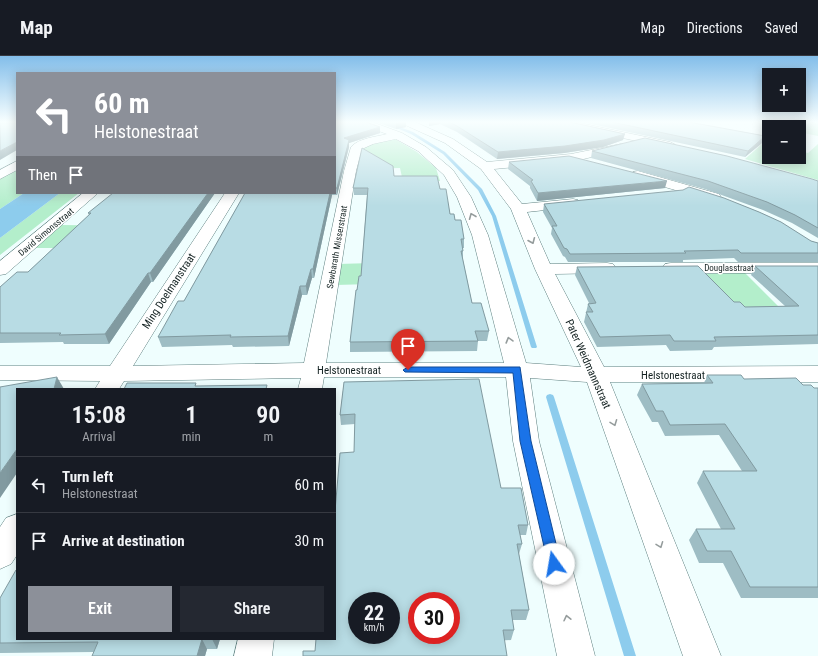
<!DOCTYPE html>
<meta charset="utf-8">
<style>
:root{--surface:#171b24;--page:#242831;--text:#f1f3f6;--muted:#9ea1a6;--line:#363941;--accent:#8c9099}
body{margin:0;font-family:"Roboto Condensed",sans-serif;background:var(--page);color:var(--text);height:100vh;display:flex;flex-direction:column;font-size:15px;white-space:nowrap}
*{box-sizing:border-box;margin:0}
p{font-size:13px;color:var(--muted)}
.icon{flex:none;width:22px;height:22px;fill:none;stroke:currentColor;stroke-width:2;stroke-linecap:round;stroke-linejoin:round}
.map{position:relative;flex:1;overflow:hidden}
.side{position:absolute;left:16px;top:332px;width:320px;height:252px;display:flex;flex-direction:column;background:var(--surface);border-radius:0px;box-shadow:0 2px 10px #0003}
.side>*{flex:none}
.banner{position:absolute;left:16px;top:16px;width:320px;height:122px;border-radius:0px;box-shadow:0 2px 10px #0003;background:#8c9099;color:#fff;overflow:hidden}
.tools{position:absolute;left:762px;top:12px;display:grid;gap:8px}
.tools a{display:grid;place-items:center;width:44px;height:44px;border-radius:0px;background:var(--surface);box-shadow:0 2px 10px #0003;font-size:20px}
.speed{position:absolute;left:348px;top:536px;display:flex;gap:8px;font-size:20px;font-weight:700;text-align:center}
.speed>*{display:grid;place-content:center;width:52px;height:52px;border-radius:50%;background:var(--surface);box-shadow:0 2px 10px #0003;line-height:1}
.speed small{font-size:10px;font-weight:400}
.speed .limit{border:6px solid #d22;background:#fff;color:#111}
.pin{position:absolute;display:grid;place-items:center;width:34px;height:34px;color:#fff;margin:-41px -17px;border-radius:50% 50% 50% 0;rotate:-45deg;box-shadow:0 0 4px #0007}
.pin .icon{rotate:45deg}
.me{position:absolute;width:44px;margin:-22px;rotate:347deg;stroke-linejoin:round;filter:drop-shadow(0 0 3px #0008)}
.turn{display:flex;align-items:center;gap:14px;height:84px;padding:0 12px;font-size:18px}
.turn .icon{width:52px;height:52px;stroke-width:2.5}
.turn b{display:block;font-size:28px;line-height:34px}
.then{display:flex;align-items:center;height:38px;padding:0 12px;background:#0003;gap:8px;font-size:15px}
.eta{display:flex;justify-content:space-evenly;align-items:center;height:68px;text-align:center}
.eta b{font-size:24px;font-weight:600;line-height:28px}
.action{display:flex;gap:8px;margin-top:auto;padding:8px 12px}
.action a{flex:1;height:46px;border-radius:0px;background:var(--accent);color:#fff;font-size:16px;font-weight:600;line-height:46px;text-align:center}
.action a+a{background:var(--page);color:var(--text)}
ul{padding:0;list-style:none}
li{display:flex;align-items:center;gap:12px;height:56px;padding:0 12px;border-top:1px solid var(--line)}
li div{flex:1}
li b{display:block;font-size:15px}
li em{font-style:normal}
header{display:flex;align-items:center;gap:24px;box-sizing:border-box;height:56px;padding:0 20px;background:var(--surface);border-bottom:1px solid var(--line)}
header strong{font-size:19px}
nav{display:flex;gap:22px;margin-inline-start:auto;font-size:14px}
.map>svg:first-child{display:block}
.green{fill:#b3eecb}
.water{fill:#8dcced}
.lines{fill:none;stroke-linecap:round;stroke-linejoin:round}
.stream{fill:#8dcced;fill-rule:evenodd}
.minor-casing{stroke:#5d7f7f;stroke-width:1}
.minor{fill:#fff;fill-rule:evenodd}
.wall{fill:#9ebdc4}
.shaded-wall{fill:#819aa0}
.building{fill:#b8dce4;stroke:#819aa0;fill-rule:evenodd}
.oneway{stroke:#959c9c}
.route{fill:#1a73e8;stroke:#114b97}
.labels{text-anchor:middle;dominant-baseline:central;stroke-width:3;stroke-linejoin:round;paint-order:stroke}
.far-street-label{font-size:9px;fill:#142222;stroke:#fff}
.street-label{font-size:11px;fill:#142222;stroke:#fff}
</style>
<header>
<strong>Map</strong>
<nav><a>Map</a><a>Directions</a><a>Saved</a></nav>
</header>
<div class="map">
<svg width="818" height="600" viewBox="0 0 818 600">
<rect width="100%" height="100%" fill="#effefe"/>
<path class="green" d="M809,66H818V80L799,76V73Z
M395,83L417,96L436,112L440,125L403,126L400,112L357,113L360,92L372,87Z
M762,88L769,90V101H799V95L808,97L818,88V124L745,103Z
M17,113V137H24L0,153V123Z
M60,137H79L0,199V182Z
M61,169L140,170L120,192H35Z
M407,206L409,227L335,229L338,208Z
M745,217L781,253H732L700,218Z"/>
<path class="water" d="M24,137H60L0,182V153Z"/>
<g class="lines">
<path class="stream" d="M382,66H387L413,76L445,96L482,133L496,160L537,291L536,292H532L531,291L492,160L478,134L443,98L411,78Z
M550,338L553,339L554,341L636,600H624L546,341L547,339Z"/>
<g class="minor-casing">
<path id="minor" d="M358,66H372L402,77L426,91L453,114L471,141L488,179L526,307L581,311L535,213L511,153L481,113L445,87L403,68L402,66H415L453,83L487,106L571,98L621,88L625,89L627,91L625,93L571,106L494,113L522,148L573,143L578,144L580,147L578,150L573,151L527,156L550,208L607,207L613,208L616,212L613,216L607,217L555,218L604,311L818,310V326H610L721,600H683L587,326L530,322L539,385L595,600H557L513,385L506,321H324L322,333H298L301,322L124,325L119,333H95L100,325L0,324V310H110L225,137H239L133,310L304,307L344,115L351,91C359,82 376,81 387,78L359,68ZM396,83L418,95L444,119L457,141L472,179L504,307H326L356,115L362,93L373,88Z
M556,66H575L670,86L676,89L670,92L561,69Z
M17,105V114L0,123V114Z
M638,115L719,138L721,141L719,144L714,145L633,122L632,119L633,116Z
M83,137H98L6,218L0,219V205Z
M671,207H818V217H671L665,216L662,212L665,208Z
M17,458V499L11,508L0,513V471L6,462Z
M238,583H274L272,600H234Z"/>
</g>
<use href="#minor" class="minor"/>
</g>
<path class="wall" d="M335,66L380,77L349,87V91L337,139H332L314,222H312L307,239H302L289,290L233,291L232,289L162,291L158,281L184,245L245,137H335Z
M376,66H406V71L396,73Z
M429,66H570L623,84L603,91L564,97L497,103L457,76L440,68L429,70Z
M582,66H689L765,80L762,87L745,101Z
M592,95L818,125V182L792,167L763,154L705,133L591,102Z
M509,106L665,132L537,145L530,132V130L508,113Z
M394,120L440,133L450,158L455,164L464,183V192H463V204L472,247L489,275L487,285H478L477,295L350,296V286L357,234L361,220L367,139H354L353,132Z
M215,137L153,226H151L109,288H64L63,286L0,287V231L28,216L89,159L88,157Z
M544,148L811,185L818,187V206H738L734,202L683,204V206H568L565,201L563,200L551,178L552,172L543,156Z
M755,210H818V288L714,291L712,294L670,295L666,289L597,291L584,266L588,248L589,247L575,219L577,211L734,246L745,251L785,250L751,219Z
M707,319L803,329L814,332H818V542H741L723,507H699L689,484L696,473H721L697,427L703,415H742L719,379L665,380L658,366H652L637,339L642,328L704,327Z
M344,326L501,432L528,469L526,479H520L522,488L519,498L529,554L526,564H512L514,574L511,584L315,595L354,396L355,368L341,369L340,359Z
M0,542L220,583L217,593H207L205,600H92L94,596L0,597Z"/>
<path class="shaded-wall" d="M400,66H406V71L396,73V67Z
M429,66H440V68L429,70Z
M380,71V77L349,87V91L337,139V132L344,82Z
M625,78L623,84L603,91L564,97L497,103L498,96Z
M765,80L762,87L745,101L748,95Z
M17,86V94L0,104V95Z
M667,125L665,132L537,145L538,137Z
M208,137H215L153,226L150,217Z
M330,137H332V139L314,222L313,213Z
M311,213L312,222L307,239L306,230Z
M148,217L151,226L109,288L105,278Z
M300,230L302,239L289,290L288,280Z
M57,321L64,333H54Z
M17,393V417L0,442V417Z
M202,583L207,593L205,600H197Z
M212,583H220L217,593Z"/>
<path class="building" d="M16,66H17V86L0,95V67H14Z
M335,66H366L380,71L344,82L349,84L337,132H335Z
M449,66H570L625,78L604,84L565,90L498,96L457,70Z
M612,66H689L765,80L748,95Z
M645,82L727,100L812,123L818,125V172L795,159L767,146L708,125L592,95Z
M362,92L393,110L394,120H437L440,133H446L450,158H454L455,164H461L464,183H461L463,195H461L472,247H481L489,275H475L478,285L350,286L356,234H357L359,220H361L368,132H353Z
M569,100L667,125L538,137L531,125L533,124L509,106Z
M689,131L724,142L759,156L781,166L811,185L818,187V197H741L738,194L684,195L686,197L570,198L567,193L564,192L552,170H557L544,148L683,134Z
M113,137H208L150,217H148L105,278L59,279L61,277H0V231L17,216H28L91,157H88Z
M245,137H330L313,213H311L306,230H300L288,280L230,281L231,279L158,281L178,245H184Z
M698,210L734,246H740L745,251L799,250L755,210H818V279L714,281L716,285H674L670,279L600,281L586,256H593L588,248L596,247L577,211Z
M707,319H741L744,323L796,322L803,329H811L814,332H818V531H750L731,495H707L696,473H735L703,415H757L725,368L670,369L663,355H656L642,328L713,327Z
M57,321L54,333H17V393L0,417V331Z
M479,323L501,432H521L528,469H518L522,488H517L529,554H511L514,574H503L507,600H303V595H315L316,583H335V455L340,397L354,396L355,358L340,359L344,326ZM357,545H391V579H357ZM417,545H451V579H417Z
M127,327H196L195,330L267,329L266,333H124Z
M16,514H17V583H202L197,600H92L98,586L0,587V542Z"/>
<defs><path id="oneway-chevron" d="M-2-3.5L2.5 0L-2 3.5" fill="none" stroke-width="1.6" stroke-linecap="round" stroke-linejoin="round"/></defs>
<g class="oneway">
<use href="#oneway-chevron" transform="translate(472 160) rotate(-112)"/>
<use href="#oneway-chevron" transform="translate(532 185) rotate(67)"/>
<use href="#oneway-chevron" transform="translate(509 284) rotate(-106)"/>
<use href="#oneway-chevron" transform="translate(614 367) rotate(69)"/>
<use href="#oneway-chevron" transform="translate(660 489) rotate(69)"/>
<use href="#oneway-chevron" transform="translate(567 562) rotate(-103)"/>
</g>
<linearGradient id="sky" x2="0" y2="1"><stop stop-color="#83beea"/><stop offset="0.44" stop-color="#f8ffff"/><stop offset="1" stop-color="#f8ffff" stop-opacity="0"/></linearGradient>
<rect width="818" height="150" fill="url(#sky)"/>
<path class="route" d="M408,311H520L531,385L561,508L559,512L554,514L550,512L548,508L520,385L513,317L405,316L403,314Z"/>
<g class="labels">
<g class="far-street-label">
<text transform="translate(46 176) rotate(-40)">David Simonsstraat</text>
<text transform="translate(337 191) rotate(-80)">Sewbarath Misserstraat</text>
<text x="729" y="212">Douglasstraat</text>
</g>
<g class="street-label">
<text transform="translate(169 235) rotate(-57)">Ming Doelmanstraat</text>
<text transform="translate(588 308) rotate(66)">Pater Weidmannstraat</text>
<text x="349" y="314">Helstonestraat</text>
<text x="673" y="319">Helstonestraat</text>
</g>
</g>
</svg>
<div class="tools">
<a>+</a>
<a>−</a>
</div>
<div class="speed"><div>22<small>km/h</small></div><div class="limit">30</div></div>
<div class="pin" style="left:408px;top:314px;background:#d93025"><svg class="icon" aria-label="arrive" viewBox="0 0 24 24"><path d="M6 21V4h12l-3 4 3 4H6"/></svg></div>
<svg class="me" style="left:554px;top:508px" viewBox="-20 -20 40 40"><circle r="19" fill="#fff"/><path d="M0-13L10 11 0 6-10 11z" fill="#1a73e8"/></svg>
<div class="banner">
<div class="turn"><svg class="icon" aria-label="left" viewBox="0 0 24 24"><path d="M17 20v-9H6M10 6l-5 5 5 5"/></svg><div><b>60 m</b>Helstonestraat</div></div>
<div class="then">Then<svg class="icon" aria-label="arrive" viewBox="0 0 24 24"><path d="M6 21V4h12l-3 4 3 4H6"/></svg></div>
</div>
<section class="side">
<div class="eta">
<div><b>15:08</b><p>Arrival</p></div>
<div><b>1</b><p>min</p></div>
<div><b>90</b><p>m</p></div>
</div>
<ul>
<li><svg class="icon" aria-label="left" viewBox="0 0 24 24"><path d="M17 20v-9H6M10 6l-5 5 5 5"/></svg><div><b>Turn left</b><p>Helstonestraat</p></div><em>60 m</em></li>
<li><svg class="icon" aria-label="arrive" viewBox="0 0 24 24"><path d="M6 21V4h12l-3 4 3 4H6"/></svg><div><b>Arrive at destination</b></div><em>30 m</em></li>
</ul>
<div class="action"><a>Exit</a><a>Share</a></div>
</section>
</div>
